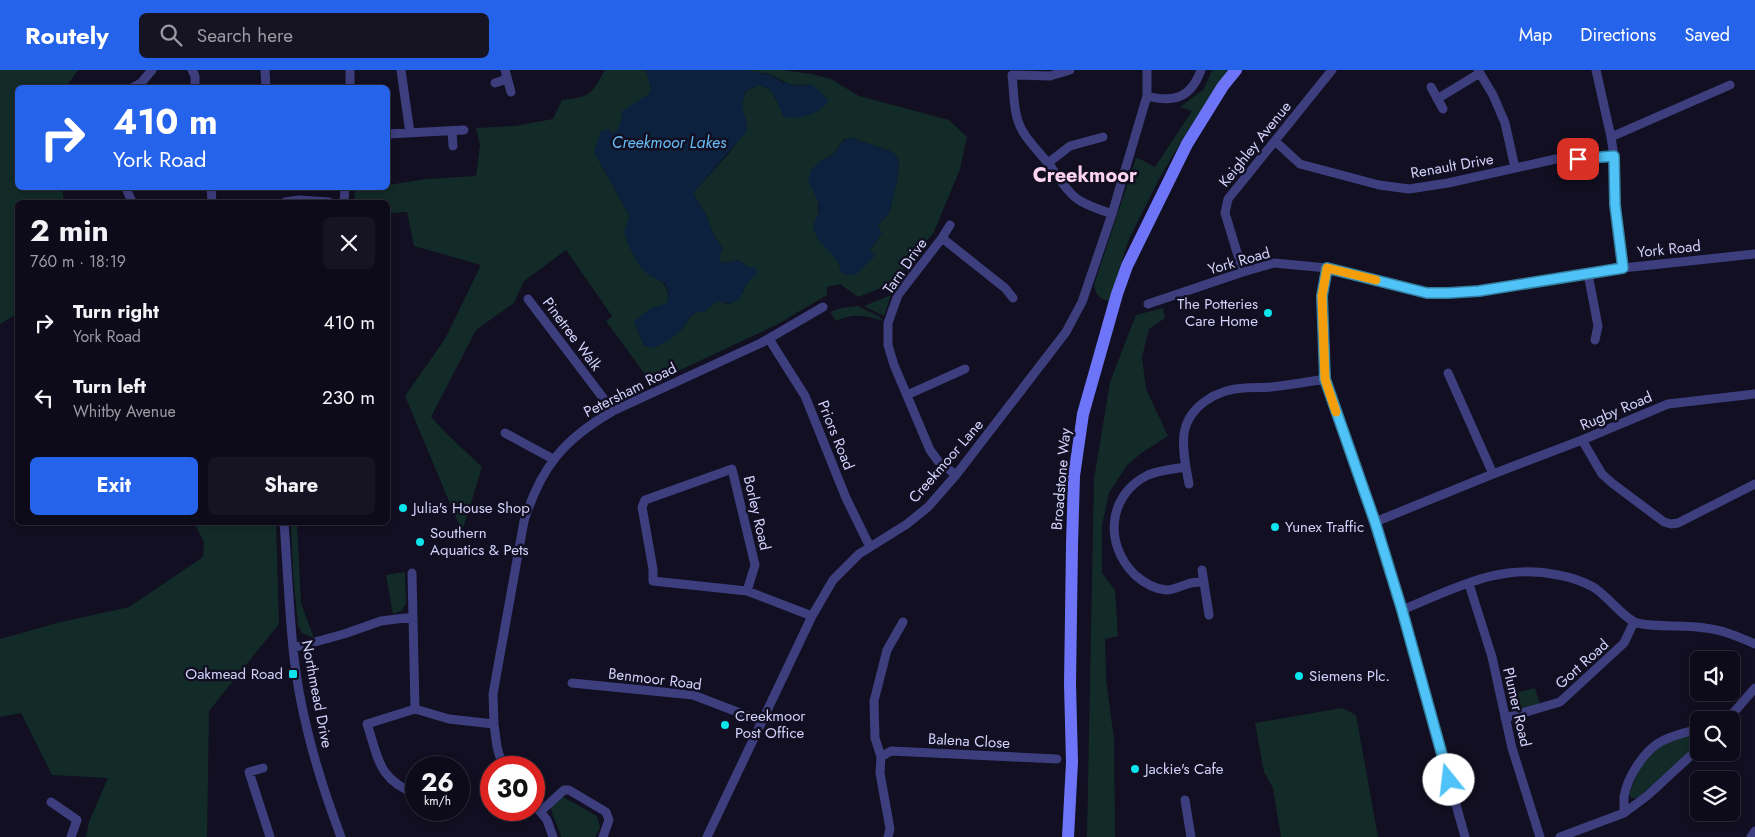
<!DOCTYPE html>
<meta charset="utf-8">
<style>
:root{--surface:#0d0b19;--page:#161422;--text:#f1f3f6;--muted:#9a9ba2;--line:#2d2b38;--accent:#2563eb}
body{margin:0;font-family:Jost,sans-serif;background:var(--page);color:var(--text);height:100vh;display:flex;flex-direction:column;font-size:19px;white-space:nowrap}
*{box-sizing:border-box;margin:0}
p{font-size:16px;color:var(--muted)}
.icon{flex:none;width:28px;height:28px;fill:none;stroke:currentColor;stroke-width:2;stroke-linecap:round;stroke-linejoin:round}
.map{position:relative;flex:1;overflow:hidden}
.details{position:absolute;left:15px;top:130px;width:375px;height:325px;display:flex;flex-direction:column;background:var(--surface);border-radius:8px;box-shadow:0 2px 8px #0003,0 0 0 1px var(--line)}
.details>*{flex:none}
.banner{position:absolute;left:15px;top:15px;width:375px;height:105px;border-radius:8px;box-shadow:0 2px 8px #0003,0 0 0 1px var(--line);background:#2563eb;color:#fff;overflow:hidden}
.controls{position:absolute;left:1690px;top:581px;display:grid;gap:10px}
.controls a{display:grid;place-items:center;width:50px;height:50px;border-radius:8px;background:var(--surface);box-shadow:0 2px 8px #0003,0 0 0 1px var(--line);font-size:25px}
.speed{position:absolute;left:405px;top:686px;display:flex;gap:10px;font-size:25px;font-weight:700;text-align:center}
.speed>*{display:grid;place-content:center;width:65px;height:65px;border-radius:50%;background:var(--surface);box-shadow:0 2px 8px #0003,0 0 0 1px var(--line);line-height:1}
.speed small{font-size:12px;font-weight:400}
.speed .limit{border:8px solid #d22;background:#fff;color:#111}
.pin{position:absolute;display:grid;place-items:center;width:42px;height:42px;color:#fff;margin:-21px;border-radius:10px;box-shadow:0 2px 8px #0006}
.me{position:absolute;width:55px;margin:-28px;rotate:344deg;stroke-linejoin:round;filter:drop-shadow(0 0 4px #0008)}
.turn{display:flex;align-items:center;gap:18px;height:105px;padding:0 15px;font-size:22px}
.turn .icon{width:65px;height:65px;stroke-width:2.5}
.turn b{display:block;font-size:35px;line-height:42px}
.round{display:grid;place-items:center;flex:none;width:52px;height:52px;border-radius:8px;background:var(--page)}
.overview{display:flex;align-items:center;justify-content:space-between;height:85px;padding:0 15px}
h1{font-size:30px;font-weight:700;line-height:38px}
.button{display:flex;gap:10px;margin-top:auto;padding:10px 15px}
.button a{flex:1;height:58px;border-radius:8px;background:var(--accent);color:#fff;font-size:20px;font-weight:700;line-height:58px;text-align:center}
.button a+a{background:var(--page);color:var(--text)}
ul{padding:0;list-style:none}
li{display:flex;align-items:center;gap:15px;height:75px;padding:0 15px}
li div{flex:1}
li b{display:block;font-size:19px}
li em{font-style:normal}
header{display:flex;align-items:center;gap:30px;box-sizing:border-box;height:70px;padding:0 25px;background:var(--accent);color:#fff}
header strong{font-size:24px}
nav{display:flex;gap:28px;margin-inline-start:auto;font-size:18px}
.search{width:350px;height:45px;background:var(--page);display:flex;align-items:center;gap:12px;box-sizing:border-box;padding:0 18px;border-radius:8px;color:var(--muted);font-size:19px}
.map>svg:first-child{display:block}
.green{fill:#122b28;fill-rule:evenodd}
.water{fill:#0c213d}
.lines{fill:none;stroke-linecap:round;stroke-linejoin:round}
.street{stroke:#3d3e7e;stroke-width:9}
.secondary{stroke:#6e74f7;stroke-width:12}
.route-casing{stroke:#337fa1;stroke-width:12}
.route{stroke:#4fc3f7;stroke-width:9}
.slow{stroke:#f59e0b;stroke-width:9}
.poi-dot{fill:#0ee4ec;stroke:#110f21;stroke-width:2}
.labels{text-anchor:middle;dominant-baseline:central;stroke-width:5;stroke-linejoin:round;paint-order:stroke}
.street-label{font-size:15px;fill:#d4d2fc;stroke:#110f21}
.poi-label{font-size:15px;fill:#d4d2fc;stroke:#110f21;text-anchor:start}
.water-label{font-size:16px;font-style:italic;fill:#66bdf6;stroke:#110f21}
.district-label{font-size:20px;font-weight:bold;fill:#fcd4f0;stroke:#110f21}
</style>
<header>
<strong>Routely</strong>
<div class="search"><svg class="icon" aria-label="search" viewBox="0 0 24 24"><circle cx="10" cy="10" r="6"/><path d="M15 15l6 6"/></svg>Search here</div>
<nav><a>Map</a><a>Directions</a><a>Saved</a></nav>
</header>
<div class="map">
<svg width="1755" height="767" viewBox="0 0 1755 767">
<rect width="100%" height="100%" fill="#110f21"/>
<path class="green" d="M0,0H78L66,17L18,18V118H62L64,132H18L17,244L0,254Z
M605,0H646L651,19L649,24L622,47L619,60L612,63L594,82L629,145V152L625,159L650,206C664,211 671,218 667,233L634,251L644,276L669,270L681,260L692,245L718,231L729,234L743,223L747,212L751,207L749,198L738,190L725,193L719,191V185L723,179L713,164L706,145L693,123L730,82L747,53C741,42 741,33 746,21L759,15L770,19L780,37L810,14C790,18 788,13 771,5C764,2 755,3 747,0H783L811,4L831,9L859,26L949,50L967,67L960,99L934,162L891,214L858,227L840,214L827,217V225L776,255L659,310L657,308L652,314L606,251L612,246L566,180L524,211L514,233L476,260L431,347L448,365L482,397L462,462L405,326L445,269L481,195L414,176L407,142L388,143V132H354L355,118L357,120L388,118V115L427,109L476,106L480,75L476,58L515,56L553,49L562,30C592,26 590,26 605,0ZM851,68L890,81L895,85L899,92L897,111L889,143L878,155L881,163L870,181L841,202C839,189 828,178 818,169V132L822,90L834,84L843,70Z
M1212,0H1229L1219,12L1187,62L1159,109L1129,169L1109,231C1099,229 1096,225 1094,215L1136,88L1142,90L1155,97L1192,41L1180,37L1204,19Z
M891,225L884,246L864,236Z
M858,236L880,247L883,251C866,245 852,243 836,251L830,242L841,238Z
M1163,238L1165,248L1149,259L1142,287L1146,319L1168,366L1143,382L1127,395L1109,423L1102,455V503L1115,520L1118,566L1105,569L1106,610L1114,669L1115,767H1087L1094,409L1110,312L1136,245Z
M194,453H276L279,554L209,641L207,767H86L89,752L108,708L52,705L21,643L0,647V569L57,553L129,537L203,487L204,472Z
M291,453H297L301,533L314,568L302,563L298,556L293,503Z
M405,502L406,534L401,541L393,544L386,505Z
M1535,618L1540,635L1520,640L1511,636L1508,625Z
M1342,638L1356,645L1378,767H1281L1273,718L1264,702L1255,653Z
M1699,662L1698,674L1640,726L1636,728H1631L1629,724C1633,715 1637,704 1642,695C1654,674 1678,669 1699,662Z
M562,727L565,728L597,746L600,757L595,767H561C559,756 550,744 551,735Z"/>
<path class="water" d="M646,0H747L770,5L782,12L799,16L810,14L819,20L829,31C820,43 798,52 783,46L777,31L770,19L759,15L746,21C737,42 748,43 747,61L693,123L706,145L713,164L723,179L719,185L720,191L725,193L738,190L749,198L755,196L758,203C737,216 748,239 718,231L704,242H698L692,245L681,260L669,270L654,278L644,276L634,251L650,239L667,233C674,207 654,213 642,199C637,193 626,172 625,164C624,158 629,153 629,145L594,82L601,61L608,59L612,63L618,60L622,47V41L649,24L651,19Z
M851,68L890,81L895,85L899,92L897,111L889,143L878,155L882,163L870,180L875,186L857,204L847,205L841,202C839,185 821,178 815,163C811,153 818,149 819,140C820,130 812,120 808,111L812,99L822,90L834,84L843,71Z"/>
<g class="lines">
<path class="street" d="M192,0L195,6V18
M265,0L266,18
M401,0L410,63
M505,0L511,22
M1070,0L1050,6L1012,5C1014,20 1013,37 1018,51C1023,67 1037,79 1047,92C1057,104 1064,119 1076,128C1086,136 1100,139 1112,144
M1478,0L1493,25L1505,53L1515,98
M1596,0L1611,67L1614,86L1615,135L1623,198
M495,13L507,9
M1431,17L1443,39
M132,18L141,13L152,0
M350,18V0
M1147,26C1174,33 1191,28 1201,0
M1437,29L1480,3
M452,61L453,76
M388,64L464,60
M1611,67L1730,15
M1275,71L1300,94L1379,115L1409,119L1448,113L1556,89H1590L1614,86
M1048,93L1070,76L1103,67
M126,118L132,132
M211,118L212,132
M285,132L299,130L329,132
M344,132L345,118
M942,168L950,155
M1327,198L1321,226L1325,309L1375,452L1402,540L1465,767
M1243,202L1225,143L1228,129L1332,0
M1588,204L1598,256L1595,270
M528,229L613,341
M1148,234L1243,202L1274,193L1327,198L1427,223H1448L1479,221L1623,198L1755,184
M769,269L805,326L846,428L870,477
M1448,303L1493,404
M907,325L965,299
M505,363L553,389
M1582,370L1602,404L1612,413L1664,452L1671,454L1678,453L1755,414
M1186,397C1174,399 1160,400 1148,405C1107,425 1104,475 1135,505C1143,512 1155,519 1166,520C1175,520 1180,516 1188,514C1193,512 1199,512 1203,512
M956,405L938,391L930,380L894,295L888,275V253L898,225L942,168L1005,218L1013,228
M1189,414C1186,398 1182,379 1184,364C1188,336 1218,319 1244,318C1253,317 1262,318 1271,317C1289,315 1307,312 1325,309
M284,452C287,494 289,537 293,578C299,640 319,709 341,767
M1375,452L1493,404L1582,370L1668,334L1755,324
M1202,500L1209,545
M412,503L415,639
M1469,514L1492,587L1512,678L1540,767
M747,521L755,495L732,399L645,430L642,437L653,499V511L747,521L812,546
M1402,540C1454,519 1500,492 1558,505C1570,507 1582,511 1593,517C1606,524 1624,549 1637,553C1659,558 1683,554 1705,558C1723,560 1739,567 1755,574
M293,578L344,564L381,551L413,547
M572,613L693,625L761,651
M1505,648L1560,632L1624,573L1634,552
M1727,650L1755,618
M881,687L891,681L1057,689
M263,698L249,702L270,767
M503,698L497,677L494,654L493,624L524,451C541,397 564,369 613,341L761,273L823,237
M416,724C378,709 379,690 367,654L415,639L449,649L494,654
M1185,730L1191,767
M51,732L77,750L71,767
M534,734L547,750L553,767
M541,741L564,720H569L606,742L609,750L603,767
M1624,743C1624,738 1624,732 1624,727C1627,708 1644,680 1662,671C1673,665 1687,662 1699,659
M707,767L812,546L833,510L859,484L907,454L928,437L956,405L1066,262L1082,232L1112,144L1147,26V0
M888,767L890,759L880,703L881,687L875,668L874,631L887,580L903,552
M1560,767L1624,743L1647,726L1699,678
M1751,767L1755,761"/>
<path class="secondary" d="M1068,767L1072,692L1070,614L1072,475L1074,406L1083,344L1117,224L1127,196L1187,74L1223,16L1236,0"/>
</g>
<g class="lines">
<g class="route-casing">
<path id="route" d="M1449,710L1402,540L1375,452L1325,309L1322,226L1327,198L1427,223H1448L1479,221L1623,198L1615,135L1614,86L1578,89"/>
</g>
<use href="#route" class="route"/>
<path class="slow" d="M1336,342L1325,309L1322,226L1327,198L1376,210"/>
</g>
<g class="poi-dot">
<circle cx="1268" cy="243" r="5"/>
<circle cx="403" cy="438" r="5"/>
<circle cx="1275" cy="457" r="5"/>
<circle cx="420" cy="472" r="5"/>
<rect x="288" y="599" width="10" height="10" rx="2.5"/>
<circle cx="1299" cy="606" r="5"/>
<circle cx="725" cy="655" r="5"/>
<circle cx="1135" cy="699" r="5"/>
</g>
<g class="labels">
<g class="street-label">
<text transform="translate(1255 74) rotate(-51)">Keighley Avenue</text>
<text transform="translate(1452 96) rotate(-10)">Renault Drive</text>
<text transform="translate(1669 179) rotate(-6)">York Road</text>
<text transform="translate(1239 191) rotate(-16)">York Road</text>
<text transform="translate(905 196) rotate(-55)">Tarn Drive</text>
<text transform="translate(572 264) rotate(53)">Pinetree Walk</text>
<text transform="translate(630 320) rotate(-27)">Petersham Road</text>
<text transform="translate(1616 341) rotate(-23)">Rugby Road</text>
<text transform="translate(836 365) rotate(68)">Priors Road</text>
<text transform="translate(946 391) rotate(-49)">Creekmoor Lane</text>
<text transform="translate(1061 409) rotate(-85)">Broadstone Way</text>
<text transform="translate(757 443) rotate(77)">Borley Road</text>
<text transform="translate(1582 594) rotate(-42)">Gort Road</text>
<text transform="translate(655 609) rotate(7)">Benmoor Road</text>
<text transform="translate(317 624) rotate(79)">Northmead Drive</text>
<text transform="translate(1517 637) rotate(77)">Plumer Road</text>
<text transform="translate(969 671) rotate(3)">Balena Close</text>
</g>
<g class="poi-label">
<text x="1258" y="234" text-anchor="end">The Potteries<tspan x="1258" dy="17">Care Home</tspan></text>
<text x="413" y="438">Julia's House Shop</text>
<text x="1285" y="457">Yunex Traffic</text>
<text x="430" y="463">Southern<tspan x="430" dy="17">Aquatics &amp; Pets</tspan></text>
<text x="283" y="604" text-anchor="end">Oakmead Road</text>
<text x="1309" y="606">Siemens Plc.</text>
<text x="735" y="646">Creekmoor<tspan x="735" dy="17">Post Office</tspan></text>
<text x="1145" y="699">Jackie's Cafe</text>
</g>
<g class="water-label">
<text x="669" y="72">Creekmoor Lakes</text>
</g>
<g class="district-label">
<text x="1085" y="105">Creekmoor</text>
</g>
</g>
</svg>
<div class="controls">
<a><svg class="icon" aria-label="sound" viewBox="0 0 24 24"><path d="M4 9h4l5-4v14l-5-4H4zM17 9q2 3 0 6"/></svg></a>
<a><svg class="icon" aria-label="search" viewBox="0 0 24 24"><circle cx="10" cy="10" r="6"/><path d="M15 15l6 6"/></svg></a>
<a><svg class="icon" aria-label="layers" viewBox="0 0 24 24"><path d="M12 4l9 5-9 5-9-5zM3 14l9 5 9-5"/></svg></a>
</div>
<div class="speed"><div>26<small>km/h</small></div><div class="limit">30</div></div>
<div class="pin" style="left:1578px;top:89px;background:#d93025"><svg class="icon" aria-label="arrive" viewBox="0 0 24 24"><path d="M6 21V4h12l-3 4 3 4H6"/></svg></div>
<svg class="me" style="left:1449px;top:710px" viewBox="-20 -20 40 40"><circle r="19" fill="#fff"/><path d="M0-13L10 11 0 6-10 11z" fill="#4fc3f7"/></svg>
<div class="banner">
<div class="turn"><svg class="icon" aria-label="right" viewBox="0 0 24 24"><path d="M7 20v-9h11M14 6l5 5-5 5"/></svg><div><b>410 m</b>York Road</div></div>
</div>
<section class="details">
<div class="overview"><div><h1>2 min</h1><p>760 m · 18:19</p></div><a class="round"><svg class="icon" aria-label="close" viewBox="0 0 24 24"><path d="M6 6l12 12M18 6L6 18"/></svg></a></div>
<ul>
<li><svg class="icon" aria-label="right" viewBox="0 0 24 24"><path d="M7 20v-9h11M14 6l5 5-5 5"/></svg><div><b>Turn right</b><p>York Road</p></div><em>410 m</em></li>
<li><svg class="icon" aria-label="left" viewBox="0 0 24 24"><path d="M17 20v-9H6M10 6l-5 5 5 5"/></svg><div><b>Turn left</b><p>Whitby Avenue</p></div><em>230 m</em></li>
</ul>
<div class="button"><a>Exit</a><a>Share</a></div>
</section>
</div>
